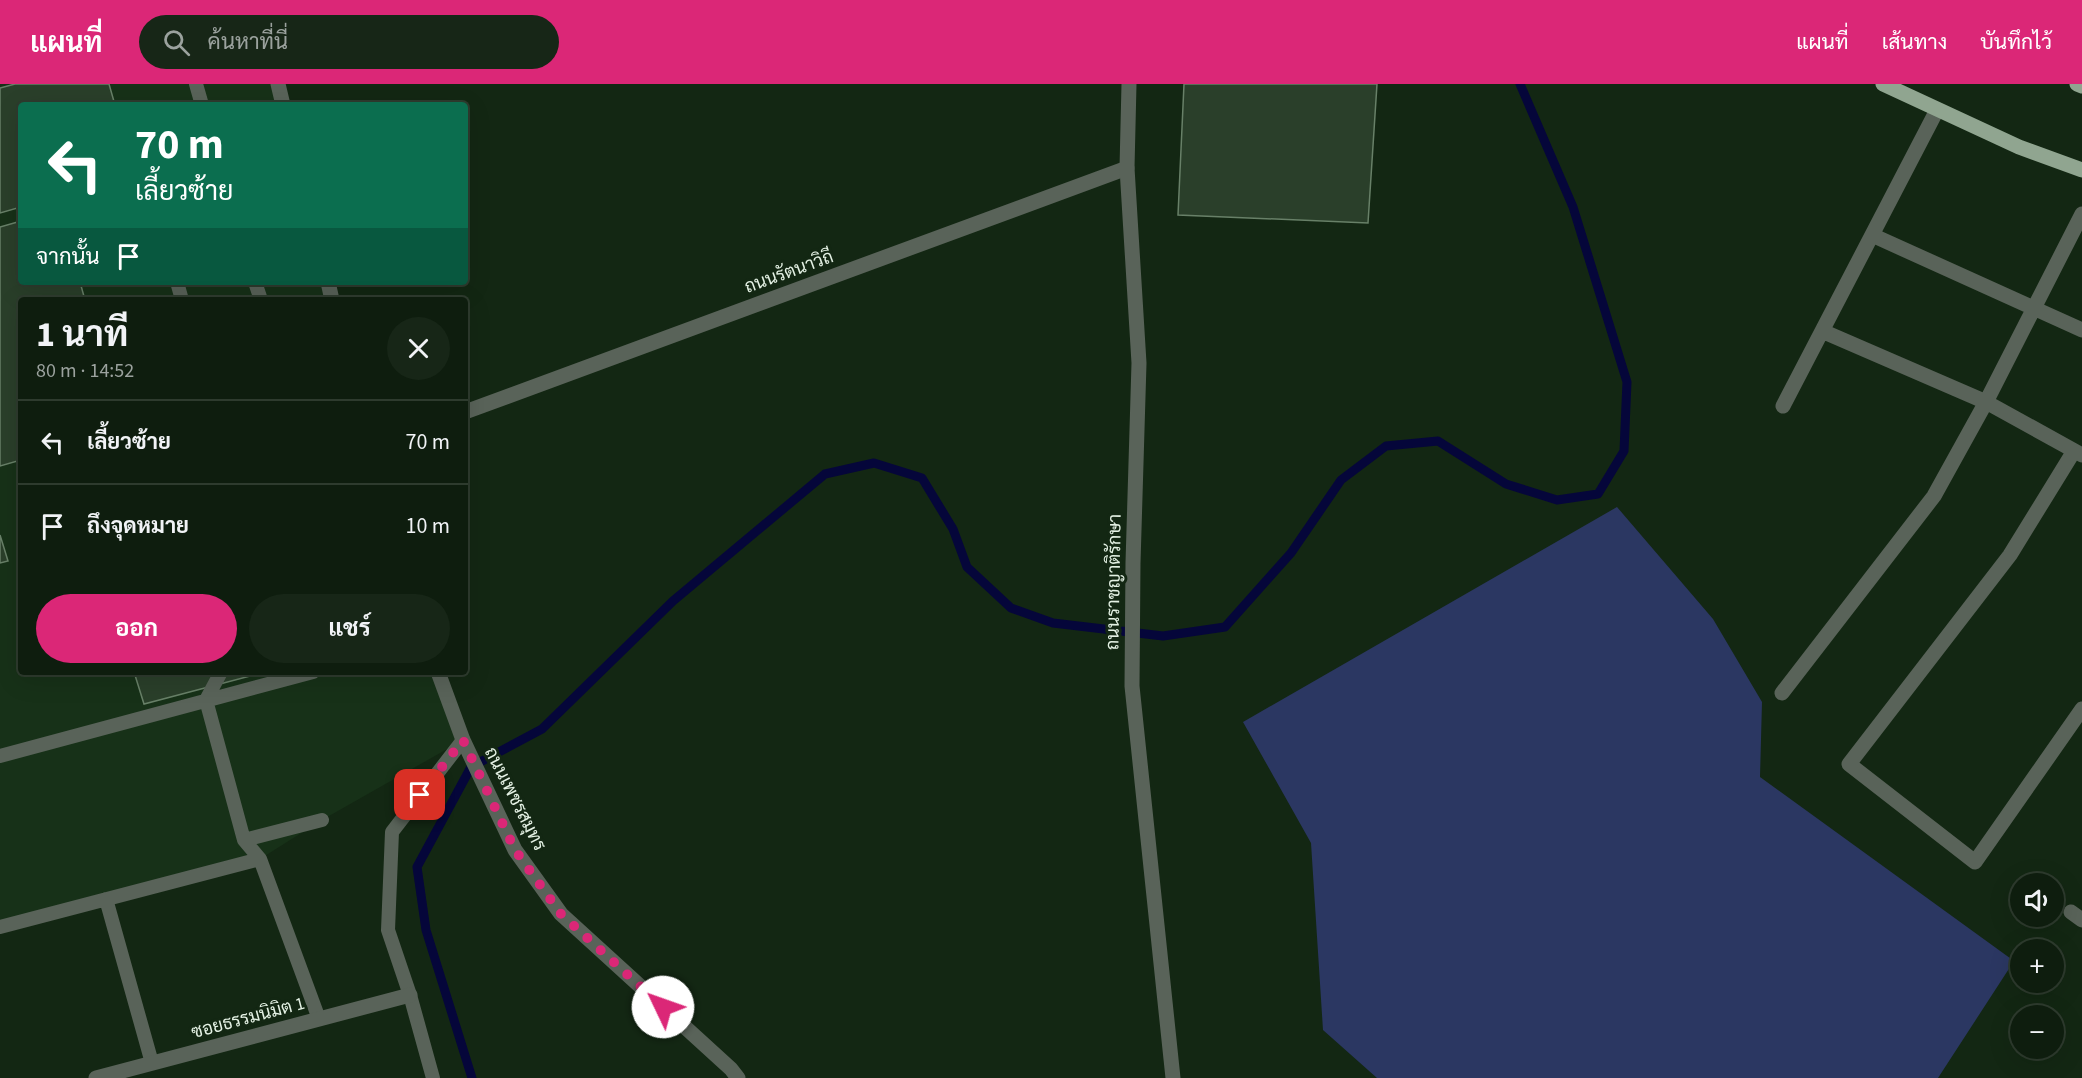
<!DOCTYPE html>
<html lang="th">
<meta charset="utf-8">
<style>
:root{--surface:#0e1d0e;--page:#172617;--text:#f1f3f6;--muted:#9ba29e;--line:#2e3b2e;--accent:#db2777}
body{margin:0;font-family:"Source Sans 3",Sarabun,sans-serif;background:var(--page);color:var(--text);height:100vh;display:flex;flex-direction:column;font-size:22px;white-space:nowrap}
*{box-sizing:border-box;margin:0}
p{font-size:20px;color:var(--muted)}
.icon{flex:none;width:33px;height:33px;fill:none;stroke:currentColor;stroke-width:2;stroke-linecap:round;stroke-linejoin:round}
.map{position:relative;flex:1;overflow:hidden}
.side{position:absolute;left:18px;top:213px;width:450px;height:378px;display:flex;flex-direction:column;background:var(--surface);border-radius:6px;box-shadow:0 6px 24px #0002,0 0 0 2px var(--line)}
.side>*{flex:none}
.banner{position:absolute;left:18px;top:18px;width:450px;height:183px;border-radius:6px;box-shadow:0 6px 24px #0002,0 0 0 2px var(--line);background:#0b6e4f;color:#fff;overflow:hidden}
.buttons{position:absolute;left:2010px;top:789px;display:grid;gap:12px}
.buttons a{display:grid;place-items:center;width:54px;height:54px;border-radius:50%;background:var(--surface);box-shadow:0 6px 24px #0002,0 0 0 2px var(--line);font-size:30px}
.pin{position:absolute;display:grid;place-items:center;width:51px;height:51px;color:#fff;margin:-26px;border-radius:12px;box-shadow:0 3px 9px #0006}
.me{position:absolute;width:66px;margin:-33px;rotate:312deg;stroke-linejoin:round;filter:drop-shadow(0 0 4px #0008)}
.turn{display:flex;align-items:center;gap:21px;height:126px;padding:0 18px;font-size:27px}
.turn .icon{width:78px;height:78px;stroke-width:2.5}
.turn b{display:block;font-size:42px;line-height:51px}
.then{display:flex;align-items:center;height:57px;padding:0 18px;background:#0003;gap:12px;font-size:22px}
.round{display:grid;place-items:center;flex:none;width:63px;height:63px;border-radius:32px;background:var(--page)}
.overview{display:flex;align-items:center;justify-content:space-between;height:102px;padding:0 18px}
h1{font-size:36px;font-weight:700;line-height:45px}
.primary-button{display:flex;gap:12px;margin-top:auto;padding:12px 18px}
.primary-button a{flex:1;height:69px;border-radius:36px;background:var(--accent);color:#fff;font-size:24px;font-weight:700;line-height:69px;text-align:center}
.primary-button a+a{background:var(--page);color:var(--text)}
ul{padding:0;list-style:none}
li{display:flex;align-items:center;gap:18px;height:84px;padding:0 18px;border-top:2px solid var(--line)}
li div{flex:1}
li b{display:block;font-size:22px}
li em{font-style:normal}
header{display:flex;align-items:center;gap:36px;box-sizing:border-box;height:84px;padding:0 30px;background:var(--accent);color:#fff}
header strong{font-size:28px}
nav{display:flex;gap:33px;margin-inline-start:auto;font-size:21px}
.search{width:420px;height:54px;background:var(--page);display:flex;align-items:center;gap:15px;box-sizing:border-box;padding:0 21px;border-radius:33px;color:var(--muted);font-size:22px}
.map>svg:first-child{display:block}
.built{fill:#173118}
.green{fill:#2b3762}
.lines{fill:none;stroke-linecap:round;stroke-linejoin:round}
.stream{stroke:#05063a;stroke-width:9}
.building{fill:#2a3f2a;stroke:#688068;stroke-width:1.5}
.service{stroke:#596359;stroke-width:14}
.minor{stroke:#596359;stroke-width:15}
.tertiary{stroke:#596359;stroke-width:15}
.primary{stroke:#90a590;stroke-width:15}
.route{stroke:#db2777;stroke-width:10;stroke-dasharray:0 18}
.labels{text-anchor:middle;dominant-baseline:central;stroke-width:6;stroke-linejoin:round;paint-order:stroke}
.street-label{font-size:18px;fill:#e4f1e4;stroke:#132713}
</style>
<header>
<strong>แผนที่</strong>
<div class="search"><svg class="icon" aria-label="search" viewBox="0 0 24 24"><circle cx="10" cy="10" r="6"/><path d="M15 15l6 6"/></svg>ค้นหาที่นี่</div>
<nav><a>แผนที่</a><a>เส้นทาง</a><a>บันทึกไว้</a></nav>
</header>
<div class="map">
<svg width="2082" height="994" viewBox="0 0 2082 994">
<rect width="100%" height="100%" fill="#132713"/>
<path class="built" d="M0,0H280L285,21H21V198H332L337,216H21V588H438L463,656L322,736L260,775L0,843Z"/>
<path class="green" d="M1617,423L1713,535L1762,618L1760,693L2014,877L1938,994H1377L1323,946L1311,759L1243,638Z"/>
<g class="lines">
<path class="stream" d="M472,994L426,846L417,783L471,683L542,645L673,517L825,390L874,379L922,394L953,445L967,483L1011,524L1053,539L1163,552L1225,543L1291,469L1341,396L1386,362L1438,357L1506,400L1557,416L1598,410L1624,367L1627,298L1573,123L1520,0"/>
</g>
<path class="building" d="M15,0H109L115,21H21V123L0,129V4Z
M1184,0H1377L1368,139L1178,131Z
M21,137V198H80L85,216H21V376L0,382V143Z
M0,451L8,477L0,479Z
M134,588H253L254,591L144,620Z"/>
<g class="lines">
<path class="service" d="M196,0L202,21
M177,198L182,216
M255,198L261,216
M221,588L206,616L244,756L260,775L319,935
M0,672L313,588
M244,756L322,736
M106,815L152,979
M0,843L260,775
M433,994L410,911L388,846L392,748L463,656"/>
<path class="minor" d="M278,0L283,21
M1872,151L2082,246
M328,198L332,216
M1822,247L1986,318L2082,371
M1783,322L1937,26
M465,328L1127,84
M2074,367L2010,471L1849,680L1975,778L2082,625
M438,588L463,656L515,766L561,830L731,985L738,994
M1782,609L1934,412L1986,318L2082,130
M2071,828L2082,836
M96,994L410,911"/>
<path class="tertiary" d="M1129,0L1127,84L1139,279L1133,479L1132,602L1173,994"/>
<path class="primary" d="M1883,0L2019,63L2082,86
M2077,0L2082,2"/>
</g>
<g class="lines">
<path class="route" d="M420,711L463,656L515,766L561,830L663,923"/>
</g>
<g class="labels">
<g class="street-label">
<text transform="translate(789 188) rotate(-20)">ถนนรัตนาวิถี</text>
<text transform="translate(1114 498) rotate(-89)">ถนนราชญาติรักษา</text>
<text transform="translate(515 715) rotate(63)">ถนนเพชรสมุทร</text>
<text transform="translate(248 934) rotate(-15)">ซอยธรรมนิมิต 1</text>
</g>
</g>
</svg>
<div class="buttons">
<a><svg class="icon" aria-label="sound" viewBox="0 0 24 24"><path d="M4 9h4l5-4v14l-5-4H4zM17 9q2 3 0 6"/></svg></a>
<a>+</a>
<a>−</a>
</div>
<div class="pin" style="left:420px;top:711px;background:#d93025"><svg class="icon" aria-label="arrive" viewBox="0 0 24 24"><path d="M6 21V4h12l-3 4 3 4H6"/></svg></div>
<svg class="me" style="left:663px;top:923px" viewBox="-20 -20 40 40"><circle r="19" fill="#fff"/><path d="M0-13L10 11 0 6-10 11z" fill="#db2777"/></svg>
<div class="banner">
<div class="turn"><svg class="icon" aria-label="left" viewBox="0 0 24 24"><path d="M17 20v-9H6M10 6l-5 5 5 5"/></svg><div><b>70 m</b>เลี้ยวซ้าย</div></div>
<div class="then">จากนั้น<svg class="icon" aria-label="arrive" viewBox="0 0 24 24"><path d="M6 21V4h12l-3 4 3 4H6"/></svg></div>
</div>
<section class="side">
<div class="overview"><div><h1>1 นาที</h1><p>80 m · 14:52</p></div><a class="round"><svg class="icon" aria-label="close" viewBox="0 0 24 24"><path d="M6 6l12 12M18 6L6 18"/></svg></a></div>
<ul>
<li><svg class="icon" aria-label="left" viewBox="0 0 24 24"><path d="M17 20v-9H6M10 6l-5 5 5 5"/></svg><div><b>เลี้ยวซ้าย</b></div><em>70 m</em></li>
<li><svg class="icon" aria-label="arrive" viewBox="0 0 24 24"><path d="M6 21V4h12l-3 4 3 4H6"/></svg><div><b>ถึงจุดหมาย</b></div><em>10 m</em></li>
</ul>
<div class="primary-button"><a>ออก</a><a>แชร์</a></div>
</section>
</div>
